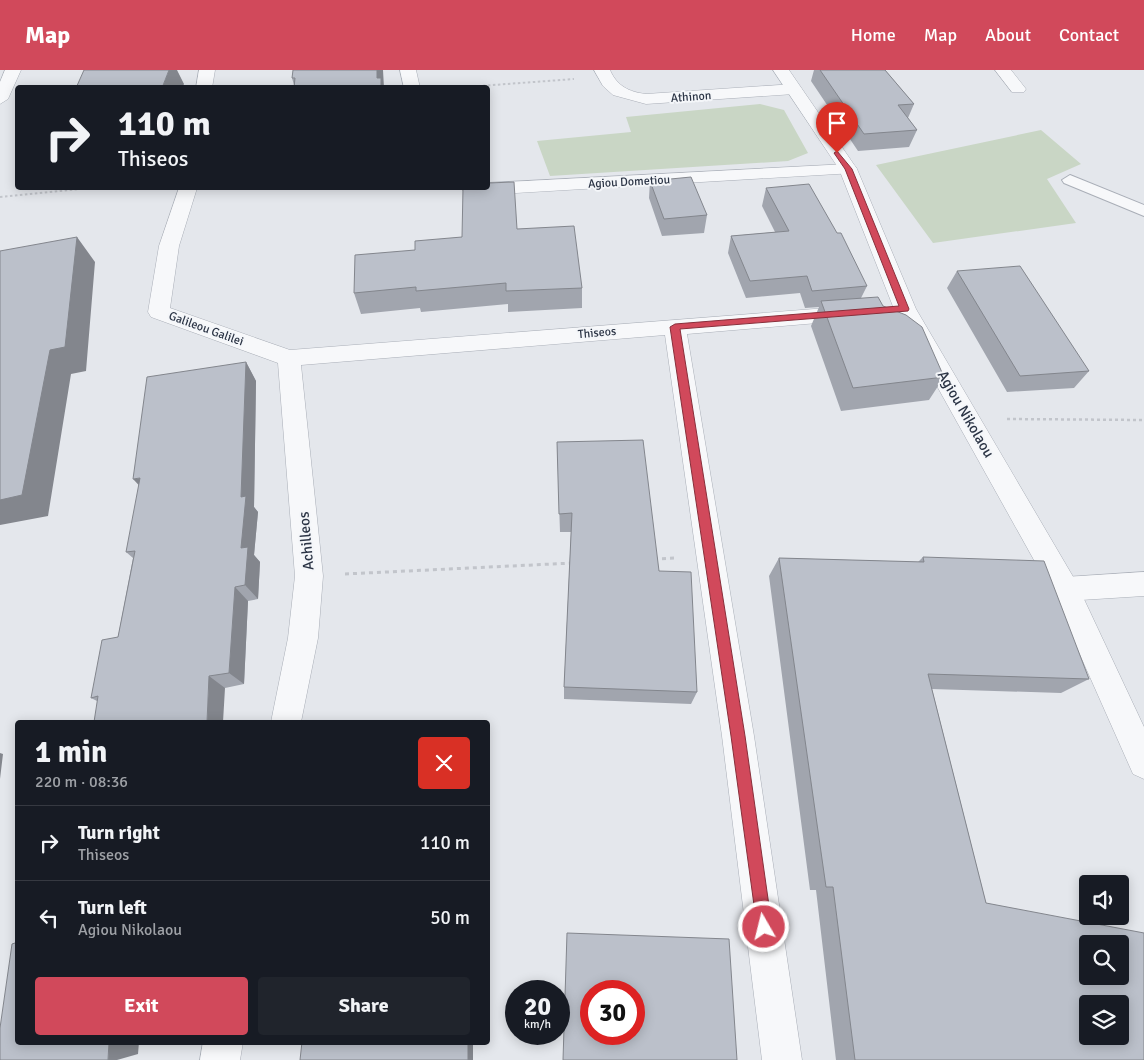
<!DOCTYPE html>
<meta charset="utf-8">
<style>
:root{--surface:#171b24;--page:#20242c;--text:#f1f3f6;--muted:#9ea1a6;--line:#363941;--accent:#d1495b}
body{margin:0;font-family:Signika,sans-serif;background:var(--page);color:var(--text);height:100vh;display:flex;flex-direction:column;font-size:19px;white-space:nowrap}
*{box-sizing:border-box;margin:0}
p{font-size:16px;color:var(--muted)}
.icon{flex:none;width:28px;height:28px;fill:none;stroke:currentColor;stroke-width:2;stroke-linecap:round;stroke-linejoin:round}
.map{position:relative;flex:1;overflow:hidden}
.side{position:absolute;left:15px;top:650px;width:475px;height:325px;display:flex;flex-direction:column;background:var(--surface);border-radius:5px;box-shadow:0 2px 12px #0003}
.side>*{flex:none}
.hud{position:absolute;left:15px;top:15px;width:475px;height:105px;border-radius:5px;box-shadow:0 2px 12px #0003;background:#171b24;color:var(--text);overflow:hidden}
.controls{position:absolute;left:1079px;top:805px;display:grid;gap:10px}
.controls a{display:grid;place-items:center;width:50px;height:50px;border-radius:5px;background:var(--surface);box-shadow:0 2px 12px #0003;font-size:25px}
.speed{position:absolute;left:505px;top:910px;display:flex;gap:10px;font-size:25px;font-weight:700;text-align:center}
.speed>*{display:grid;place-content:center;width:65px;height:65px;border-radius:50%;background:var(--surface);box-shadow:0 2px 12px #0003;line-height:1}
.speed small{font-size:12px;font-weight:400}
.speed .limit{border:8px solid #d22;background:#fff;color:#111}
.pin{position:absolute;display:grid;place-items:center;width:42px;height:42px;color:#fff;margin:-51px -21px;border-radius:50% 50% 50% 0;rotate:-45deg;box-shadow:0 0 5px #0007}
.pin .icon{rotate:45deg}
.me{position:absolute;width:55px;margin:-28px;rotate:352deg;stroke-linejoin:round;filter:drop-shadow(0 0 4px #0008)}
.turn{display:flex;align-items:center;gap:18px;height:105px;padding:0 20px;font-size:22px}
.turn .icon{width:65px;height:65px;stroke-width:2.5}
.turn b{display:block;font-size:35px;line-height:42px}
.round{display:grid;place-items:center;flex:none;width:52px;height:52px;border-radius:5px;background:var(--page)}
.head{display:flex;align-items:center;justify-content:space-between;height:85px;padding:0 20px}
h1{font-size:30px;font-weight:700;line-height:38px}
.action{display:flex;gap:10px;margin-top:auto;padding:10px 20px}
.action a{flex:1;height:58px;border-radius:5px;background:var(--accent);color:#fff;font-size:20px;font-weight:700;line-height:58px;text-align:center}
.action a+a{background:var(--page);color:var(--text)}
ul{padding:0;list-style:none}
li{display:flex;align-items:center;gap:15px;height:75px;padding:0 20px;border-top:1px solid var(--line)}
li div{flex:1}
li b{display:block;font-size:19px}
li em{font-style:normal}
header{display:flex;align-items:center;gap:30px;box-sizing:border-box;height:70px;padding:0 25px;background:var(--accent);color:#fff}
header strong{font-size:24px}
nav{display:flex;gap:28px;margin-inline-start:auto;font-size:18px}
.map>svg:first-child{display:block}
.green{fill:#c9d6c5}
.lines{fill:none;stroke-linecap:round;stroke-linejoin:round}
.service-casing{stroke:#a9aeb7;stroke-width:2}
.minor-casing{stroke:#a9aeb7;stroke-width:1}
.tertiary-casing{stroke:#a9aeb7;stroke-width:1}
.path-far2{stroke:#c2c5cb;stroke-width:2;stroke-dasharray:2.5 2.5;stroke-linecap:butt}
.path-far1{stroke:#c2c5cb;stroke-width:2.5;stroke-dasharray:3 3;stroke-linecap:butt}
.path{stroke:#c2c5cb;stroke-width:3;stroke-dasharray:4 4;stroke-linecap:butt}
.service{fill:#f7f8fa;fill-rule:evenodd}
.minor{fill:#f7f8fa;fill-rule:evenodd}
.tertiary{fill:#f7f8fa;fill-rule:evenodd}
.wall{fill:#a1a5ae}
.shaded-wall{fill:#83868d}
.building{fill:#bbc0ca;stroke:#83868d;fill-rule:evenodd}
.route{fill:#d1495b;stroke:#882f3b}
.labels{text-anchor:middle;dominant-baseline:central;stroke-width:4;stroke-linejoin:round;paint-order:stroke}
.far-street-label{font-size:12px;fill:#2b3445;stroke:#f4f6f9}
.street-label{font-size:15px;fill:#2b3445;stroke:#f4f6f9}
</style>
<header>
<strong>Map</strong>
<nav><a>Home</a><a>Map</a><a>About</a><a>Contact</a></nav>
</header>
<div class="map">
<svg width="1144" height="990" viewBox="0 0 1144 990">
<rect width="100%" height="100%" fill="#e4e7ec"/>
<path class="green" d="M760,34L784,40L808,83L788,91L550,106L537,71L631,62L626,47Z
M1041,60L1081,94L1047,109L1076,153L933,173L876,95Z"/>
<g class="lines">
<g class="service-casing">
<path id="service" d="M1070,105L1144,135V146L1064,113L1062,110Z"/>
</g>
<g class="minor-casing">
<path id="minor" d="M199,0H215L212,18H196Z
M400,0H416L420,18H404Z
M594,0H610C617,16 629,22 646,24L794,14L802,19L794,24L646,34L613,25L603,16Z
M995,0H1011L1026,19L1024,22H1012Z
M848,94L854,95L857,99L854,103L498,124L464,122L461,118H488V113Z
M179,118H197L179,176L170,238L290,280L853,236L861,238L864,243L861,248L853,250L687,264L754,666L802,990H762L722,666L665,265L301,295L323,506L318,568L301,652H271L288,568L295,506L278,293L151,247L148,242L159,176Z
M1144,502V526L1065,531L1055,528L1051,519L1055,510L1065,507Z
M203,972H243L240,990H200Z"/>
</g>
<g class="tertiary-casing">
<path id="tertiary" d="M5,0H21L8,29L0,34V12Z
M773,0H789L857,99L916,239L1075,510L1144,657V709L1133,704L1054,526L894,239L839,99Z"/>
</g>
<path class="path-far2" d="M453,18L574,9
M0,127L91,118"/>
<path class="path-far1" d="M1007,349L1144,350"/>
<path class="path" d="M654,489L676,488
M345,504L573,493"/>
<use href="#service" class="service"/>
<use href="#minor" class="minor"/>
<use href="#tertiary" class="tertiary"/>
</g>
<path class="wall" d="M814,0H885L914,34L908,48L917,60L909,77L858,81L811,11Z
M292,8L383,15H294Z
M650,111L707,145L704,163L662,166L649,128Z
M766,118L867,216L861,228L883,236L944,307L929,330L841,341L811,256L819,237L805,238L800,223L746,228L728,183L731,166L775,162L762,136Z
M517,159L582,218V238L508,242V234L421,242L420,238L361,244L354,223L462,167Z
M957,201L1089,301L1074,318L1007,322L947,218Z
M246,292L256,311L254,437L258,442L254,485L260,492L258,529L248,531L244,614L225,618L97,631L91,628L118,567L133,488L126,482Z
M557,372L659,501L697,622L691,634L564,629V617L571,462H560Z
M923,487L1089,609L1061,623L932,619L986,833L1144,990H836L816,820H810L769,506L779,488L918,492Z"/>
<path class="shaded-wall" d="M169,0H177L184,14L182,18H162Z
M377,0H383L384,18H379L377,8Z
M77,167L95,192L86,301L71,304L48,446L0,455V430L50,280Z
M246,292L256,311L254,437L258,442L254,485L260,492L258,529L245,515L241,478V427Z
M140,408L149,426L133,409Z
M235,517L248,531L244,614L229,603Z
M209,606L225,618L223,652H207Z
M0,683L3,684L0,709Z
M109,972H139L138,984L117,990H108Z
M468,972H473V990H468Z"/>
<path class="building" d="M84,0H169L162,18H76Z
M293,0H377V8H381V18H294L295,8H292Z
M820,0H885L914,34L898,35L917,60L864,64Z
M691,107L707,145L664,149L650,111Z
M514,112L517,159L574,156L582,218L506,221V213L416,221V217L354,223L355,185L415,180V171L462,167L463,118H488V113Z
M809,114L837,163H841L867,216L812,221L807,206L750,211L731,166L789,161L766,118Z
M77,167L65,277L50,280L22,425L0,430V181Z
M1020,196L1089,301L1020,306L957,201Z
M878,227L883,236L906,245L922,257L944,307L853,318L821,231Z
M246,292L241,427L246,426L241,478L248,477L245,515L235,517L229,603L209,606L207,652H94L98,626L91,628L102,570L118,567L135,481L126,482L140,408L133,409L147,307Z
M643,370L659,501L691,502L697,622L564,617L572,443L559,444L557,372Z
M923,487L1044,491L1089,609L928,604L986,833L1144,863V990H855L833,817H826L779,488L924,492ZM1088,874H1120V906H1088ZM1088,934H1120V966H1088Z
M567,863L729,869L737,990H563ZM591,921H634V964H591Z
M18,872V972H109L108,990H0V958L12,874Z
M302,972H468V990H300Z"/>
<path class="route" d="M837,81L852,99L909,239L908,241L680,259L745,666L772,857L769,862L764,864L759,862L757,857L731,666L670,257L675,254L899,236L845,99L834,83Z"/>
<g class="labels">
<g class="far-street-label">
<text transform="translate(691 27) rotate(-4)">Athinon</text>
<text transform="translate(629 112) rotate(-3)">Agiou Dometiou</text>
<text transform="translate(206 259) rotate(20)">Galileou Galilei</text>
<text transform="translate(597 263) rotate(-5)">Thiseos</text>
</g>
<g class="street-label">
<text transform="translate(966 344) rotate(60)">Agiou Nikolaou</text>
<text transform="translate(306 471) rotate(-95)">Achilleos</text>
</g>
</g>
</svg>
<div class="controls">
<a><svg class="icon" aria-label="sound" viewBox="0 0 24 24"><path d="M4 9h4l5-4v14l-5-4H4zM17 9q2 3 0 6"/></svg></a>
<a><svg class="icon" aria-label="search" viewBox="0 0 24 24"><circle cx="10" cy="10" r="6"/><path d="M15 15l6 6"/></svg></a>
<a><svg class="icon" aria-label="layers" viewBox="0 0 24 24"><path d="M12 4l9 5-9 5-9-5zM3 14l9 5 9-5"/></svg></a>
</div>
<div class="speed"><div>20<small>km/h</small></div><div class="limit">30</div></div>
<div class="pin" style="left:837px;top:83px;background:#d93025"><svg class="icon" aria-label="arrive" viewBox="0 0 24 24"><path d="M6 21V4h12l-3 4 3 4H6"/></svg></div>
<svg class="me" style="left:764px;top:857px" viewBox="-20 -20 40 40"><circle r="17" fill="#d1495b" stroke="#fff" stroke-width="3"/><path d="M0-11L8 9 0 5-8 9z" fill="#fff"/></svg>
<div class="hud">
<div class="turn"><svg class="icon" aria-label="right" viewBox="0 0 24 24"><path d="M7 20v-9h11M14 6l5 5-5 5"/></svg><div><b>110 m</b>Thiseos</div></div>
</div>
<section class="side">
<div class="head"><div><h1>1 min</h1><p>220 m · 08:36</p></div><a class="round" style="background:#d93025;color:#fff"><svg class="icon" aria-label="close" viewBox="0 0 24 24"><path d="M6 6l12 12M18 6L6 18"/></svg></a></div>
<ul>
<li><svg class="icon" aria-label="right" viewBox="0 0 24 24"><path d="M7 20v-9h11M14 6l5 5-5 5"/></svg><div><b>Turn right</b><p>Thiseos</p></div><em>110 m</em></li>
<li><svg class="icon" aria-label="left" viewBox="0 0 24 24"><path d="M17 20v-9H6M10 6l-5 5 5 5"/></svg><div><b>Turn left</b><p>Agiou Nikolaou</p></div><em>50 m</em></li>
</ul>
<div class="action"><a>Exit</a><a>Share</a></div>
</section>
</div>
